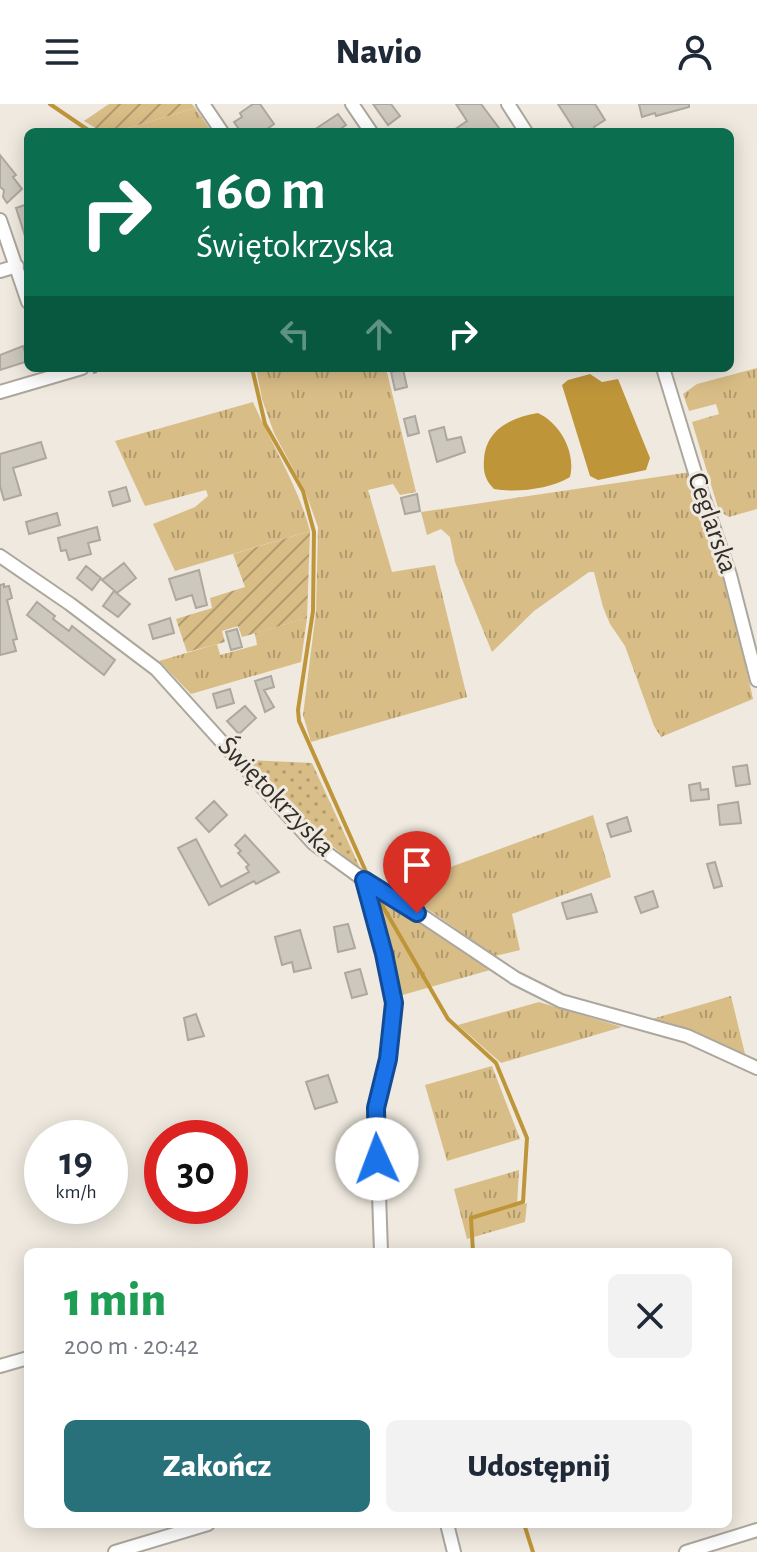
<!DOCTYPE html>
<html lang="pl">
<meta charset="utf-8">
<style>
:root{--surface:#fff;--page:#f2f2f3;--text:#1f2937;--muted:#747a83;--accent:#28707a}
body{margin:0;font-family:"Alegreya Sans",sans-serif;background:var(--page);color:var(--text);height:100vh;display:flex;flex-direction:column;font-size:30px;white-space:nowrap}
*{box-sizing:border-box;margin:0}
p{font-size:26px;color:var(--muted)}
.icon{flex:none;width:44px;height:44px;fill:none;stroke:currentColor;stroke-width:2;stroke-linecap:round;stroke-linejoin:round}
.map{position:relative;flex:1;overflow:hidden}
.panel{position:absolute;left:24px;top:1144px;width:708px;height:280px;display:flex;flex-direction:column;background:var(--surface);border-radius:12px;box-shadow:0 4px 20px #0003}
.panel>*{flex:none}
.banner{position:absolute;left:24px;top:24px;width:710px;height:244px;border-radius:12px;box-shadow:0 4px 20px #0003;background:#0b6e4f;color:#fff;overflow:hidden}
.speed{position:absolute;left:24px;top:1016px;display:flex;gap:16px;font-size:40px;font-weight:700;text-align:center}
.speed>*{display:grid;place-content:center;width:104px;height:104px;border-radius:50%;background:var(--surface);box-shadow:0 4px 20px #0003;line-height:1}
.speed small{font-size:20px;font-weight:400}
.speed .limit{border:12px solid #d22;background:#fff;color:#111}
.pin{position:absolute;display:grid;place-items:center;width:68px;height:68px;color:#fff;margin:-82px -34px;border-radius:50% 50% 50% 0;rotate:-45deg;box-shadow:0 0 8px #0007}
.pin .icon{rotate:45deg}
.me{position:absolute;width:88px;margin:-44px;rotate:358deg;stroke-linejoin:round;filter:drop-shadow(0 0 6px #0008)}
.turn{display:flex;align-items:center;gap:28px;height:168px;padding:0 40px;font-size:36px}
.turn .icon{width:104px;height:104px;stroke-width:2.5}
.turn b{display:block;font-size:56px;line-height:68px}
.lanes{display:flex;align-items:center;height:76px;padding:0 40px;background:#0003;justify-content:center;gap:40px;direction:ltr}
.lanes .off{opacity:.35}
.round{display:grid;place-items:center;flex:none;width:84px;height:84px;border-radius:12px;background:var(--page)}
.headline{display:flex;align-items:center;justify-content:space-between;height:136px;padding:0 40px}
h1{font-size:48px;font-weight:800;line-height:60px;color:#1e9e55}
.action{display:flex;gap:16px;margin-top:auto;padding:16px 40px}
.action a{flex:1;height:92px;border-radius:12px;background:var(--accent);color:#fff;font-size:32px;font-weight:800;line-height:92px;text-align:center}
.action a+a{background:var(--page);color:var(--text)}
header{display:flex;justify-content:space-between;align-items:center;height:104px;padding:0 40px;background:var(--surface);font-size:36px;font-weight:800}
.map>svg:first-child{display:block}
.grass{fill:url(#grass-tufts)}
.park{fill:url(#park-dots)}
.garden{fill:url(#garden-furrows)}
.water{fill:#bf953a}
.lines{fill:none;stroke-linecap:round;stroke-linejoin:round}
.stream{stroke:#bf953a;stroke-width:4}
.building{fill:#cdc8bd;stroke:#ada89e;stroke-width:2}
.minor-casing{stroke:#aca79d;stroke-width:16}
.path{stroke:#9d9891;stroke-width:2;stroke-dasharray:4 4;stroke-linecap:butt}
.minor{stroke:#fff;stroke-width:12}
.route-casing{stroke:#114b97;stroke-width:20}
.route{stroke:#1a73e8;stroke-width:14}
.labels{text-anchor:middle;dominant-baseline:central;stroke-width:6;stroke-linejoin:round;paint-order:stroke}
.street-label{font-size:28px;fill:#312f2b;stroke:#efe9df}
</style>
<header><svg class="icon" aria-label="menu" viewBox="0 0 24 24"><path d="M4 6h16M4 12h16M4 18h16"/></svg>Navio<svg class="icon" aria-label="person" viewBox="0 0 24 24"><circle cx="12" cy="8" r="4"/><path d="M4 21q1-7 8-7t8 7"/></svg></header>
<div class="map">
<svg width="757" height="1448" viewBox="0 0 757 1448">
<defs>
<pattern id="grass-tufts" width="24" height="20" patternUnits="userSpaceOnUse" patternTransform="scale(2)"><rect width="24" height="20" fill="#d9bd86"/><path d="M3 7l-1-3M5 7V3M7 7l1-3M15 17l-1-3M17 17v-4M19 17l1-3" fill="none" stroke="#b19a6e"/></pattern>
<pattern id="park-dots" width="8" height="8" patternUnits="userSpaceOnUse" patternTransform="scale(2)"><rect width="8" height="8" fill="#d9bd86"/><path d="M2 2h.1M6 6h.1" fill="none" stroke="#b19a6e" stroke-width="1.8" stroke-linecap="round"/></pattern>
<pattern id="garden-furrows" width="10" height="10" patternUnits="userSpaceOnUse" patternTransform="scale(2)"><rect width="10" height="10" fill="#d9bd86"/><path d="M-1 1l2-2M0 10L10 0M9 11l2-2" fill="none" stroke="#b19a6e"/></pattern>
</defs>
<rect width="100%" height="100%" fill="#efe9df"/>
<path class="grass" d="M195,4L212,28H115Z
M256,264H386L416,388L400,391L393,380L368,386L392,468L435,461L467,593L311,638L303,611L316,507L318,423L305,387L274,329L262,295Z
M757,264V405L729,413L719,407L692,318L719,310L716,300L689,307L683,290L697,280Z
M253,298C272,342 298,381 310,427L175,467L153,420L195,403L208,392L206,386L145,402L115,337Z
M691,368L724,465L753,595L661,633L654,622L625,542L610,520L603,503L594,468H589L534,507L492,548L455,458L450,433L441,425L427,431L421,408Z
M307,514L301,558L191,590L159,557L217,540L220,551L257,541L255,529Z
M593,711L611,773L512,810L520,846L495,852L396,783Z
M382,792L490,866L399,892L372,800L374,796Z
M731,892L746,954L652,915Z
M539,898L622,923L501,959L458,921Z
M492,962L520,1035L447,1057L425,981Z
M519,1066L517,1102L527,1099L525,1118L467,1135L454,1085Z"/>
<path class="park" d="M247,656L312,659L361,766L301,716Z"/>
<path class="garden" d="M109,0H192L195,4L115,28H102L84,17Z
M310,427L307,514L242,533L238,522L222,527L225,538L187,548L176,515L212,504L210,494L245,483L233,450Z"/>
<path class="water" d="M590,270L602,278L618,275L650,354L646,366L598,376L590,372L562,281L568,276Z
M538,309C561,320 576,349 570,373C550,385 517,389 494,385C485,376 483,368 484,355C486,325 512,313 538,309Z"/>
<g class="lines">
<path class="stream" d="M50,0L91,28
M252,264L265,320L303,387L314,428L313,507L298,606L299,617L367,770
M378,794L448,915L496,959L527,1034L523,1098L471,1114L473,1148
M524,1420L533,1448"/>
</g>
<path class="building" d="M253,0H260L274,20L263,28H241L234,18L242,13L240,9Z
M373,0H391L400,12L388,21Z
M456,0H481L502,28H451L467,17Z
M558,0H595L605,16L594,23L597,28H576Z
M639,0H689V3L656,12L655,9L642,13Z
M338,10L346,21L336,28H311Z
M0,51L16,71L13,73L22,85L7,99L3,93L4,86L0,83Z
M28,100V134L26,135L16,104Z
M23,242L28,257L0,266V251Z
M403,265L407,283L395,286L391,268Z
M415,312L419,329L408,332L404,315Z
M444,323L447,336L461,333L465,348L437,358L429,327Z
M41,338L46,354L13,364L21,391L4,396L0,382V350Z
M126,383L130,397L113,402L109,388Z
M417,390L420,407L405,410L401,394Z
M57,409L60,421L29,430L26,418Z
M97,423L100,436L88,439L91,450L69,456L66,446L61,447L58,434Z
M124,459L136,474L117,489L102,476Z
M86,462L101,474L92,486L77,474Z
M199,466L207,501L196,504L192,491L176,496L169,475Z
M4,480V483L9,482L12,494L7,496L17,535L13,536L16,547L0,551V481Z
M114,487L130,500L118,513L103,502Z
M37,498L55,512L53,515L69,527L72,522L115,556L104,571L27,511Z
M170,514L174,529L153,535L149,521Z
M237,525L242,543L231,546L226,528Z
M271,572L274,583L264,586L274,603L265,608L255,577Z
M230,585L234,599L217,604L213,590Z
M245,602L256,614L239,630L227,617Z
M747,661L750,680L736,682L733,663Z
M700,679L701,686L708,685L709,695L691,697L689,681Z
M214,697L227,711L209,728L196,714Z
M738,698L741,719L720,721L718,701Z
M627,713L631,727L611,733L607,720Z
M245,731L279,768L256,780L254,777L209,801L178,744L196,735L221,783L249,768L246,763L249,761L238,749L241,747L235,741Z
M715,758L722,782L714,784L707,760Z
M653,787L658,803L641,809L635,793Z
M591,790L597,808L567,815L562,799Z
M348,820L355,844L338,848L334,823Z
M300,826L311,864L294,868L292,858L282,861L275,833Z
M360,865L367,890L352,894L345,869Z
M196,910L204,932L188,936L184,914Z
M328,971L337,998L315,1005L306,978Z"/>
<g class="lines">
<g class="minor-casing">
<path id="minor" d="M203,0L222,28
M352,0L371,28
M508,0L526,28
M0,116L28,198
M0,167L17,162
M663,264L696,372L730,471L757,576
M0,288L82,264
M0,452L70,500L156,565L313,739L364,776L391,791L515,874L561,897L687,932L757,964
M364,776L384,850L394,899L388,955L376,1004L381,1148
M0,1262L28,1254
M447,1420L454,1448
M115,1448L208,1420
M686,1448L757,1426"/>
</g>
<path class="path" d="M93,269L112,264"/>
<use href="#minor" class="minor"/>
</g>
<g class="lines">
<g class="route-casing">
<path id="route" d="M377,1055L376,1004L388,955L394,899L384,850L364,776L417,809"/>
</g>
<use href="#route" class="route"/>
</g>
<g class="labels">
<g class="street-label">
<text transform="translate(712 419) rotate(71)">Ceglarska</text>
<text transform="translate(276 693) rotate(46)">Świętokrzyska</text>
</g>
</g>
</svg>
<div class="speed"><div>19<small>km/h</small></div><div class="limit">30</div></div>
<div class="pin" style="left:417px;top:809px;background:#d93025"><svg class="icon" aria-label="arrive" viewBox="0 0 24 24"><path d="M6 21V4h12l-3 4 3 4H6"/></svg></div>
<svg class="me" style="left:377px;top:1055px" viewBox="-20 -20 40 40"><circle r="19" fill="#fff"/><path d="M0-13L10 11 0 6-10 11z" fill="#1a73e8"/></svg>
<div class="banner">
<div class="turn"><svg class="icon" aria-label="right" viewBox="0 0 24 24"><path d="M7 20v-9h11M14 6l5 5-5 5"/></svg><div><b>160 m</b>Świętokrzyska</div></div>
<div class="lanes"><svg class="icon off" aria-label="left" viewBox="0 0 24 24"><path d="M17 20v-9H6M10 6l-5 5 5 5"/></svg><svg class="icon off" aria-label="ahead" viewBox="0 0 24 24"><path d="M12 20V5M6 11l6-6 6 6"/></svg><svg class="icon" aria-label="right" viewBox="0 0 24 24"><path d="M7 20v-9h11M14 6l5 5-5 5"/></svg></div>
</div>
<section class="panel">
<div class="headline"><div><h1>1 min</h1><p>200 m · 20:42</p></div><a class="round"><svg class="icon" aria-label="close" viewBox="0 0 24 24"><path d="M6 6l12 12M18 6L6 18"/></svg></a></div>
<div class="action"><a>Zakończ</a><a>Udostępnij</a></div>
</section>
</div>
